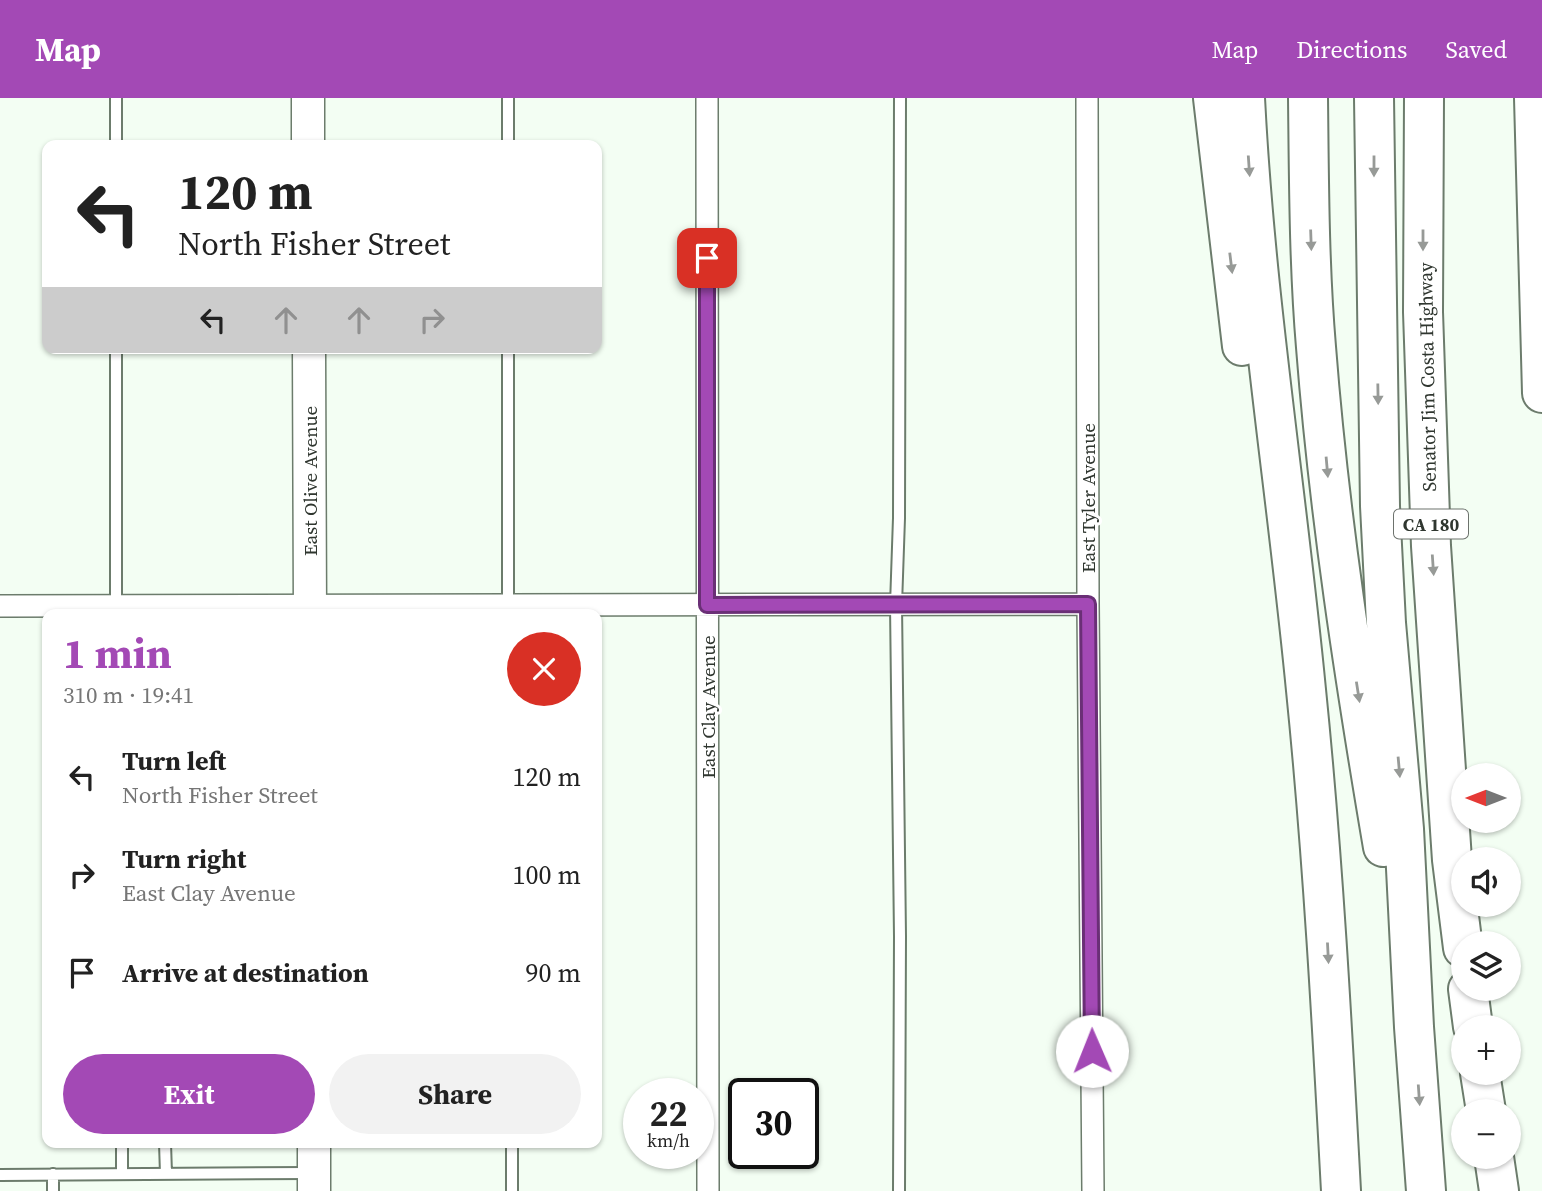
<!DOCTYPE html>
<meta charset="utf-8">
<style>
:root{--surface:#fff;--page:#f2f2f2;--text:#222;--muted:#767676;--accent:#a349b5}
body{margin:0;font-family:"Source Serif 4",serif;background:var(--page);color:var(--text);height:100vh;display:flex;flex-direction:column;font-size:26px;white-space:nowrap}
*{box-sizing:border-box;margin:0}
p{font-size:23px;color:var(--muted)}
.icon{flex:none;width:38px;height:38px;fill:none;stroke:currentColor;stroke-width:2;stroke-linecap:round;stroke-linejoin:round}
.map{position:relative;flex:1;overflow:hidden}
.drawer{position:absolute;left:42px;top:511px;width:560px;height:539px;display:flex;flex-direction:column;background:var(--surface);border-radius:14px;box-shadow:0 2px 5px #0004}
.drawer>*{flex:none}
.guide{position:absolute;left:42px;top:42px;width:560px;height:214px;border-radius:14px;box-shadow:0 2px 5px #0004;background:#fff;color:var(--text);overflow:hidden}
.needle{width:46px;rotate:270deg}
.controls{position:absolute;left:1451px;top:665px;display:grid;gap:14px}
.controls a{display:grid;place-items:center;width:70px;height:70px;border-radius:50%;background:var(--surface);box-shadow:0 2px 5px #0004;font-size:35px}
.speed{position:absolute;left:623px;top:980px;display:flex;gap:14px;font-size:35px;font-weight:700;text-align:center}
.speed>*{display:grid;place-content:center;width:91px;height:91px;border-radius:50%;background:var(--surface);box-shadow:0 2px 5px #0004;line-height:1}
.speed small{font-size:18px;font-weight:400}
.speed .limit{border:4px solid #111;border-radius:10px;background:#fff;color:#111}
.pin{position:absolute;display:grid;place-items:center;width:60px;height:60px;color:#fff;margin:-30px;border-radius:14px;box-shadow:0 4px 10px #0006}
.me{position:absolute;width:77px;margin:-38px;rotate:359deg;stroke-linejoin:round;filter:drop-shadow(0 0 5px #0008)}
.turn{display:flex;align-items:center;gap:24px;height:147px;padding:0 21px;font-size:32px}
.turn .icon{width:91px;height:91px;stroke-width:2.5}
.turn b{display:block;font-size:49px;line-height:60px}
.lanes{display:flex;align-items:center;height:66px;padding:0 21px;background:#0003;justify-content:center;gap:35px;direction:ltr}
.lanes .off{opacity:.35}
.round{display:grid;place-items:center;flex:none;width:74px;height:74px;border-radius:37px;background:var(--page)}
.headline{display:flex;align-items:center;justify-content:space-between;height:119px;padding:0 21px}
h1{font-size:42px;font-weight:700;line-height:52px;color:var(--accent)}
.primary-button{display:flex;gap:14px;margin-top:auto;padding:14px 21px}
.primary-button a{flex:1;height:80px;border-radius:42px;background:var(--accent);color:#fff;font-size:28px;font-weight:700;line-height:80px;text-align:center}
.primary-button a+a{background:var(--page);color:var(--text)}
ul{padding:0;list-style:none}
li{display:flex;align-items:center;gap:21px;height:98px;padding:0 21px}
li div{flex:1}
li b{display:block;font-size:26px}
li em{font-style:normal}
header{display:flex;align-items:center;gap:42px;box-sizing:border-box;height:98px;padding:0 35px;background:var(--accent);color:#fff}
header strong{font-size:33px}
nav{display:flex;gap:38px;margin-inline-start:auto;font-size:24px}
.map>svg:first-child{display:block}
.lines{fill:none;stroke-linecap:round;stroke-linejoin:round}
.lane-casing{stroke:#6c7c6c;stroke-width:14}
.street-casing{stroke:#6c7c6c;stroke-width:24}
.secondary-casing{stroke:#6c7c6c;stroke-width:35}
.highway-casing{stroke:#6c7c6c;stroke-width:42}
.lane{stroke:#fff;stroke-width:10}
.street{stroke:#fff;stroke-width:21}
.secondary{stroke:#fff;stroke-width:32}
.highway{stroke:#fff;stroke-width:38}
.oneway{fill:#979a97}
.route-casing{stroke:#6a2f76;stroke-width:18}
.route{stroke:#a349b5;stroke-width:12}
.labels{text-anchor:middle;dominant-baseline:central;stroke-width:6;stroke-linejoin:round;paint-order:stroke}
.shield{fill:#fff;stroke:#6d726d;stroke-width:2}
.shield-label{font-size:18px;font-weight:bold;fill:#2f362f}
.street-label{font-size:19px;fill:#2f362f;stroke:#fff}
</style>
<header>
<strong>Map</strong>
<nav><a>Map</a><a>Directions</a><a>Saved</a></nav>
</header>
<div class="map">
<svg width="1542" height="1093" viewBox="0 0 1542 1093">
<rect width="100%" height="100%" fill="#f3fef3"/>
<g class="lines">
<g class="lane-casing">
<path id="lane" d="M116,0V47
M508,0V47
M116,250V510
M508,250V507
M122,1045V1076
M165,1045L166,1076
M512,1045V1093
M0,1077L312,1075
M53,1093V1076
M899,1093L900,838L896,507L899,420L900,0"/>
</g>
<g class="street-casing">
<path id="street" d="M707,0L708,1093
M1087,0L1088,506L1093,1093
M0,508L1088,506"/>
</g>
<g class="secondary-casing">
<path id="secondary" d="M308,0V47
M309,250L310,516
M314,1045V1093"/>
</g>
<g class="highway-casing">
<path id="highway" d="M1213,0L1242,248
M1245,0C1255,198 1287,395 1306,592C1323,759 1332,926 1341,1093
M1308,0C1309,83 1309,167 1316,249C1329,417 1355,584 1383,749
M1374,0L1380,408L1386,525L1404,731L1414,929L1426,1093
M1424,0L1423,214L1431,448L1452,762L1463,850
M1534,0L1542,295
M1468,891L1473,929
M1480,975L1486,1013
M1494,1059L1499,1093"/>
</g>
<use href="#lane" class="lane"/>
<use href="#street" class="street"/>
<use href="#secondary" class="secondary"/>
<use href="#highway" class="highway"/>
</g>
<defs><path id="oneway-solid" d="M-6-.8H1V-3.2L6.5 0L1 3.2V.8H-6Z" transform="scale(1.75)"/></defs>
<g class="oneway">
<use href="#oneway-solid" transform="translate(1249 68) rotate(86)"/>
<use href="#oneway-solid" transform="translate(1374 68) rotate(90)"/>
<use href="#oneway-solid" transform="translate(1311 142) rotate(88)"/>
<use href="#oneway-solid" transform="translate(1423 142) rotate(90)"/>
<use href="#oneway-solid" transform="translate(1231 165) rotate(83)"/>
<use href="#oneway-solid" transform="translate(1378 296) rotate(89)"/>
<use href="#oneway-solid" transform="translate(1327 369) rotate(85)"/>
<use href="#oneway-solid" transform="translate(1433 467) rotate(86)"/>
<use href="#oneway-solid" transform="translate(1358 594) rotate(81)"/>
<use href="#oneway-solid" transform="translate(1399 669) rotate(85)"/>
<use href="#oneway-solid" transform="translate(1328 855) rotate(87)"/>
<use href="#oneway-solid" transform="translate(1419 997) rotate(86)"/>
</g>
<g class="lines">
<g class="route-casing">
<path id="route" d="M707,160V507L1088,506L1092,953"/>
</g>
<use href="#route" class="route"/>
</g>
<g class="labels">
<rect class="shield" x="1394" y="411.5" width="74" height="29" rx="5"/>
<g class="shield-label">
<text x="1431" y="426">CA 180</text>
</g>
<g class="street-label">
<text transform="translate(1427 279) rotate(-91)">Senator Jim Costa Highway</text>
<text transform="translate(310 383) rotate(-90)">East Olive Avenue</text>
<text transform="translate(1088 400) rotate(-90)">East Tyler Avenue</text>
<text transform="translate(708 609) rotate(-90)">East Clay Avenue</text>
</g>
</g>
</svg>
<div class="controls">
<a><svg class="needle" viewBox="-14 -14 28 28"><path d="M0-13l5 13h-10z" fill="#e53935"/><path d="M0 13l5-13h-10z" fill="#767676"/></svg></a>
<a><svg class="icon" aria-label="sound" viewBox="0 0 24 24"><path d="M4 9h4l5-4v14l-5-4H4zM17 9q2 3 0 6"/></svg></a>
<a><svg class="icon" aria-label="layers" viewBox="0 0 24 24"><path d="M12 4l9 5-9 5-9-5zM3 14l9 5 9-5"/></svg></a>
<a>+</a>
<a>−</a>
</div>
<div class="speed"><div>22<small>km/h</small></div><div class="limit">30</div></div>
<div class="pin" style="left:707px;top:160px;background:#d93025"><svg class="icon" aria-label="arrive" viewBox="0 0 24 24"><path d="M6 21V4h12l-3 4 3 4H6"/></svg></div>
<svg class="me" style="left:1092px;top:953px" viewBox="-20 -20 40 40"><circle r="19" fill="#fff"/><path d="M0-13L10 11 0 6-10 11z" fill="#a349b5"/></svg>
<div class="guide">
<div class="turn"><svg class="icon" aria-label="left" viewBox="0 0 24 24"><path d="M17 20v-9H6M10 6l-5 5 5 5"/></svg><div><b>120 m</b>North Fisher Street</div></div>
<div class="lanes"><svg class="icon" aria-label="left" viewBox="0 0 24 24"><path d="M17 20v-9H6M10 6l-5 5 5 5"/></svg><svg class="icon off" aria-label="ahead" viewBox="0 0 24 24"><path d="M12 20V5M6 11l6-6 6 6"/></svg><svg class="icon off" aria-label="ahead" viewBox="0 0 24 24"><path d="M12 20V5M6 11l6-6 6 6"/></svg><svg class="icon off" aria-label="right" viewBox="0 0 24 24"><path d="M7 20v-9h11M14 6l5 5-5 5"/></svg></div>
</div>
<section class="drawer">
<div class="headline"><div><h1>1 min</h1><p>310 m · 19:41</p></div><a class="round" style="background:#d93025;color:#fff"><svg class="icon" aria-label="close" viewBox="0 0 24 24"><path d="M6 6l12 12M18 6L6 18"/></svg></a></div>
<ul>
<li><svg class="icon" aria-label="left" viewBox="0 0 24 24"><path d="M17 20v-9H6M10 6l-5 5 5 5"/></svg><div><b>Turn left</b><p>North Fisher Street</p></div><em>120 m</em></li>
<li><svg class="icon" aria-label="right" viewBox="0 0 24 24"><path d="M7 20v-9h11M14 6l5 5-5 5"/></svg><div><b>Turn right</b><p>East Clay Avenue</p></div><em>100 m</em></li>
<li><svg class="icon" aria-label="arrive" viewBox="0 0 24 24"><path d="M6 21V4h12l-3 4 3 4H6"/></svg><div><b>Arrive at destination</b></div><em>90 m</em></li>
</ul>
<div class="primary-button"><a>Exit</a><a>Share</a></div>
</section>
</div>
